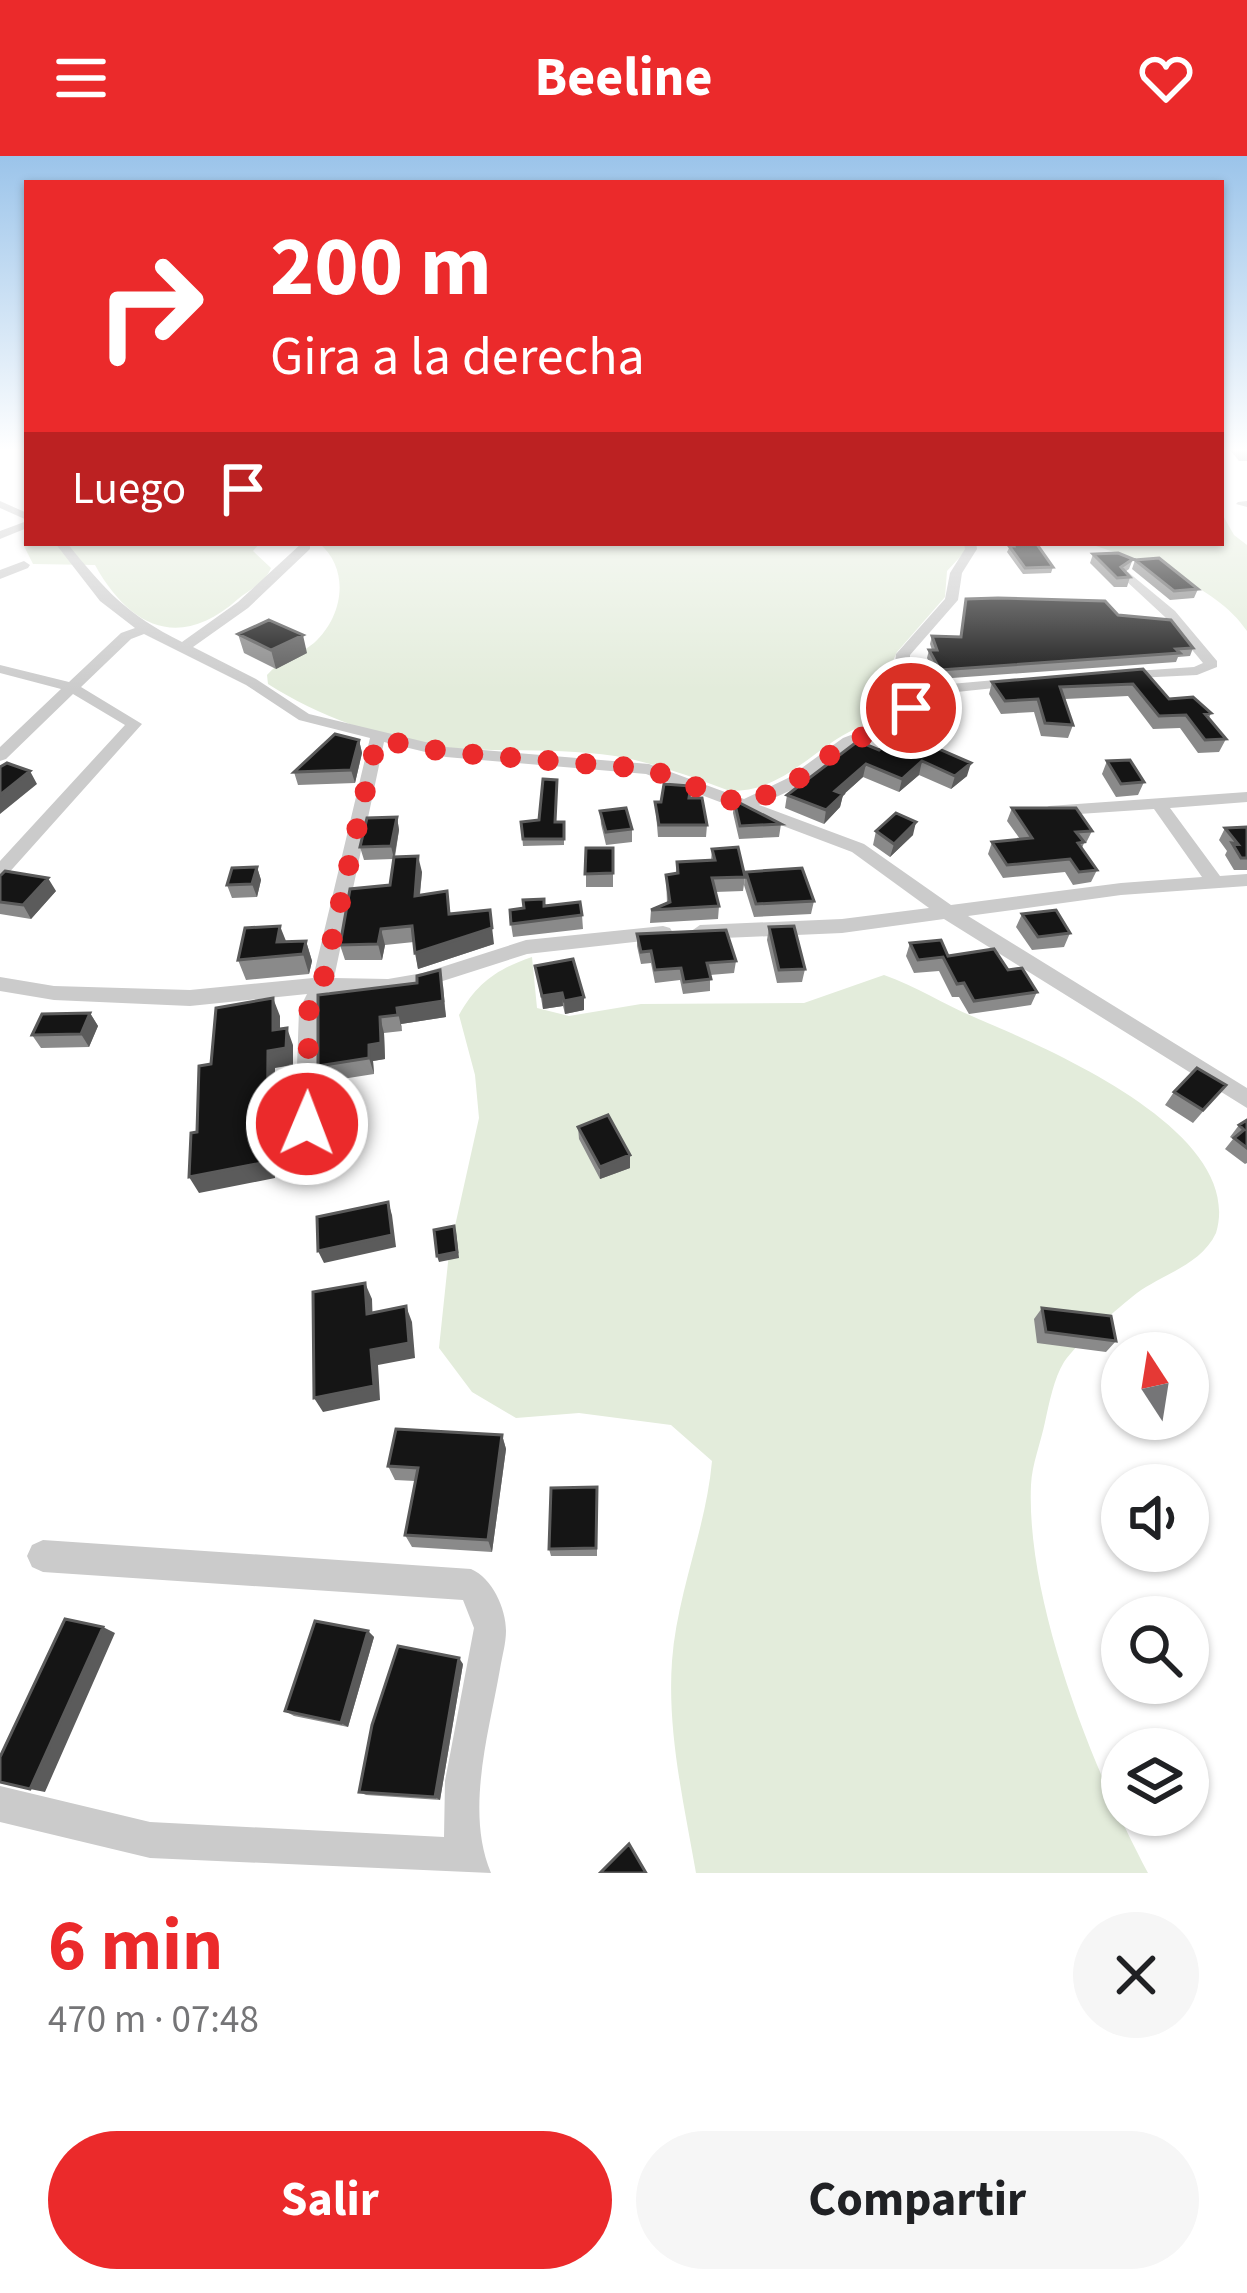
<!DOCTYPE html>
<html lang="es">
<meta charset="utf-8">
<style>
:root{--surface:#fff;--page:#f6f6f6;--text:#202124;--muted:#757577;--accent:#eb2a2b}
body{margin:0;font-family:"Source Sans 3",sans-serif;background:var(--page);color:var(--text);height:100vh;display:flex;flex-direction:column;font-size:45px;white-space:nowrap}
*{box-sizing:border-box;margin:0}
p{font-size:39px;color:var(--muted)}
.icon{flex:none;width:66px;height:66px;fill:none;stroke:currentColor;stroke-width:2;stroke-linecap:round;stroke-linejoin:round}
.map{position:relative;height:1717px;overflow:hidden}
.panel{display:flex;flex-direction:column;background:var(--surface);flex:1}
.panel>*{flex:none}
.top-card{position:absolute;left:24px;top:24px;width:1200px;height:366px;border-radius:0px;box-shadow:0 3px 9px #0004;background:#eb2a2b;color:#fff;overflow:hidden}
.needle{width:78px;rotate:348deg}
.tools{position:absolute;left:1101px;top:1176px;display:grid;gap:24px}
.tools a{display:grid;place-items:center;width:108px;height:108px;border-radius:50%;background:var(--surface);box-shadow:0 3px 9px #0004;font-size:60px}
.pin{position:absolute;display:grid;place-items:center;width:102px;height:102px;color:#fff;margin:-51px;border:6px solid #fff;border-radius:50%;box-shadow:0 3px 12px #0007}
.me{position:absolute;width:132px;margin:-66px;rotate:1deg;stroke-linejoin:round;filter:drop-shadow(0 0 9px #0008)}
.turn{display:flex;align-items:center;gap:42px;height:252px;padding:0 48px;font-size:54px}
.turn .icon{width:156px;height:156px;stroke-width:2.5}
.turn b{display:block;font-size:84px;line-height:102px}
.then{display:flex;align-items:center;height:114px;padding:0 48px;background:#0003;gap:24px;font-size:45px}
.round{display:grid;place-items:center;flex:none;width:126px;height:126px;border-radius:63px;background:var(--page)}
.headline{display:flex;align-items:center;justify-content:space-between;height:204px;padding:0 48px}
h1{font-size:72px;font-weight:700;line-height:90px;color:var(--accent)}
.cta{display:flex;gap:24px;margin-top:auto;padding:24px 48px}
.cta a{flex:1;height:138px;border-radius:72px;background:var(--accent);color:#fff;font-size:48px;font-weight:700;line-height:138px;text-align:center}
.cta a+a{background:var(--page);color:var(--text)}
header{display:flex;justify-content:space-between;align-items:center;height:156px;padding:0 48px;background:var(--accent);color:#fff;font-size:54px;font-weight:700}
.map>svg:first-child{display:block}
.green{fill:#e3ecdb}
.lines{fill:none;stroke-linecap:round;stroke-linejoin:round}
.street{fill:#cbcbcb;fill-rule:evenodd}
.wall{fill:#8a8a8a}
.shaded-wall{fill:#5b5b5b}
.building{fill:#151515;stroke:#5b5b5b;stroke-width:3}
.route{stroke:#eb2a2b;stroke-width:21;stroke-dasharray:0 37.8}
</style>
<header><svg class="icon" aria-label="menu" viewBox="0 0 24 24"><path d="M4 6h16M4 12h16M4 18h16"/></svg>Beeline<svg class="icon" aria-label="heart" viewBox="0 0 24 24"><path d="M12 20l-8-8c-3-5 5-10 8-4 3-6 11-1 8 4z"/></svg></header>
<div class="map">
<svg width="1247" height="1717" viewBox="0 0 1247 1717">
<rect width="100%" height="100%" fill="#fff"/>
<path class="green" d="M1221,356L1234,379L1247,389V475C1216,428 1138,403 1086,387H1221Z
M27,374V387H260L253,395L271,412C265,427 250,433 238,443C180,495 130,472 95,409L33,408L23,388Z
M319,387H973L947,415L945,441L897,496L892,507L902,541C890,568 873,563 849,576C808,598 780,636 730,635C692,621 655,607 615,600C558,591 498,597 440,591C384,584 316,559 268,528L267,519C280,504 299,499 314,487C343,461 351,414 319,387Z
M532,801L537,852L569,860L641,848L804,847L884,819C916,830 943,848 974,861C1041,890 1247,974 1216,1077C1201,1109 1163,1118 1137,1137C1118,1152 1077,1187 1064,1206C1054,1222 1049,1248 1045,1266C1041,1286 1032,1308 1031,1329C1026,1446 1093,1614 1148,1717H696C684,1648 667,1576 672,1505C677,1437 706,1373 712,1305L671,1269L579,1257L516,1262L472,1236L439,1192L449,1097L479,962L475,919L459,859C477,827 497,813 532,801Z"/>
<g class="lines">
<path class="street" d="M0,345L27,357V364L0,352Z
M1247,345V351L1236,348L1238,346Z
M27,365V372L0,383V375Z
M55,387H67C106,435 126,458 182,486L238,446L302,387H310V393L248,452L193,491L256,523L309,558L446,591L649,608L744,643L788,622L843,582L901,560C907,537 893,520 896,498L945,443L950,417L965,393L964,387H976L977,393L962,417L958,444L910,499V514L917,531L1018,522L1023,523V529L919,540L913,566L855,588L800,630L759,649L864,688L951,749L1121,727L1202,721L1154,653L1049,660L1040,655L1049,650L1247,636V646L1170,652L1220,720L1247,718V730L1121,739L968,760L1247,932V952L944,763L842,777L700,783L690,776L700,769L842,763L929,752L852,696L646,618L446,601L384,586L334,822L388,823L423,817L526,784L663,770L670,772L673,777L670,782L527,798L424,831L388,837L328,836L319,854V968L315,975L307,977L299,975L295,968L299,854L307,838L190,850L54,844L0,835V821L54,830L190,834L313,822L370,582L299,564L246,529L144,478L131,483L81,531L142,568L6,720L0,722V705L125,569L73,538L6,603L0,605V591L61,533L0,517V509L69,526L121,477L135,472L100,445Z
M24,405L30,409L28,412L0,423V414Z
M1128,416L1175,455L1217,505V511L1197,519L1116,523V517L1121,516L1194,511L1203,507L1165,461L1124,423V417Z
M43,1384L471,1413C492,1422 506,1452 506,1475C506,1487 502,1501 500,1513C489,1577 465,1655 491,1717L150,1702L0,1666V1630L150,1666L444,1681L445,1625L474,1472L463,1444L43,1416L32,1411L27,1400L32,1389Z"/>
</g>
<path class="wall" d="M1230,294H1247V305H1239Z
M1009,387H1036L1053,411L1051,417L1023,418L1007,396L1010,390Z
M1093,398L1133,403L1129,413L1125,416L1130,421L1127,431H1114L1090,407Z
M1135,404L1198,433L1194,442L1170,444L1132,413Z
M966,443L1118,459L1193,492L1190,500L1178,501L1176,506L938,523L927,502L929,494H932L930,488L932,480L960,481Z
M238,478L307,497L276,513L244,497Z
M1143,513L1169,543L1211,557L1209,562L1226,583L1219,596L1198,597L1180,572L1153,573L1128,540L1065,543L1073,569L1068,582L1041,580L1034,556L1001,558L989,538L992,526Z
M359,584L362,597L355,627L298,629L294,616Z
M935,591L967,620L951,633L919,619L899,636L863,621L843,639L840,651L824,668L785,652L787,639L879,594Z
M1107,605L1144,626L1138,639L1116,641L1102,618Z
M690,642L707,669L706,681H658L655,646Z
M734,644L781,668L779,681L739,683L733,657Z
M1012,652L1092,675L1086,687H1084L1082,692L1097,714L1091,726L1073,729L1065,716L1003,722L988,698L992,686L1020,683L1007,665Z
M600,655L632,673V686L606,689L601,668Z
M397,661L399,674L395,701L422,716L420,739L494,788L418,813L414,786L385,789L382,804H345L340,789L390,729L393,703L364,704L360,691Z
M521,666H564V689L523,690Z
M1247,671V714H1234L1225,699L1227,695L1219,684L1225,672Z
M876,675L913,679L890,701L873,689Z
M586,692H613V731H586Z
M712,693L745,721L743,735L715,736L719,750L718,763L650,767L651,754L667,747L666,719L676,718L677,706L711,705Z
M257,711L261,724L257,741L232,742L227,729Z
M746,716L814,745L811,758L754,761L744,729Z
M0,720L56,735L31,763L0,758Z
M544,750L582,759L583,773L513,781L511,768Z
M1022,758L1070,777L1064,791L1032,794L1016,771Z
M769,771L805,813L802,826L777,827L767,784Z
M637,778L736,805L734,817L710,819V835L683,838L680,824L655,827L651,807L641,808L637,790Z
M306,785L312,805L309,818L246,824L238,804L286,786Z
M910,787L948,800L1008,814L1037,836L1031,849L969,858L959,841H952L939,815L914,817L906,800Z
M535,810L584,854L565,858L563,850L543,853Z
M443,830L446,861L401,868L402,875L384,877L385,903L373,905L374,918L323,926L318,910V839Z
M90,857L98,870L89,891L41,892L32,879Z
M1226,929L1193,967L1165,949L1174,936Z
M1247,964V1007L1245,1008L1225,993L1233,983L1230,981L1239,969Z
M578,971L630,999V1012L600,1023L579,983Z
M1042,1152L1116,1185L1106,1196L1037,1187L1034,1163Z
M502,1279L506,1293L492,1396L412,1391L405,1379L415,1325L395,1324L388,1310Z
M597,1331V1400H551L549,1393Z
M368,1475L374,1481L348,1571L294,1560L285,1555Z
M463,1508L440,1644L366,1639L359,1636Z"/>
<path class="shaded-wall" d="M303,479L307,497L276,513L271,494Z
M359,584L362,597L355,627L351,614Z
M922,605L919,619L899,636L902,623Z
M971,607L967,620L951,633L955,620Z
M866,608L863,621L843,639L840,651L824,668L826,654L835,635Z
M30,615L37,628L0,658V639Z
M397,661L399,674L394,703L391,690Z
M916,666L913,679L890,701L894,688Z
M418,700L422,716L418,755L415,740Z
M257,711L261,724L257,741L252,728Z
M48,722L56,735L31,763L23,749Z
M490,754L494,788L418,813L415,797Z
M280,770L288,790L277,786Z
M381,773L385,789L382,804L378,788Z
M306,785L312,805L309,818L303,798Z
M440,814L446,861L401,868L402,875L397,852Z
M562,837L563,850L543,853L542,840Z
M584,841V854L565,858L564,845Z
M273,842L280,860V891L273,874Z
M90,857L98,870L89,891L81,878Z
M380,861L384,877L385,903L373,905L374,918L369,902V889Z
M287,872L293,889V909L275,912V1022L199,1037L189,1021L268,895Z
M630,999V1012L600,1023V1011Z
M388,1046L392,1059L396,1091L324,1107L318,1095Z
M456,1076L459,1102L439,1106L437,1100Z
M365,1127L372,1143L373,1173L367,1158Z
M406,1150L412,1166L415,1202L378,1209L380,1244L323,1256L314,1242L371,1194Z
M502,1279L506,1293L492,1396L488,1384Z
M103,1471L115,1477L45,1636L30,1633Z
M368,1475L374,1481L348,1571L341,1567Z
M459,1502L463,1508L440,1644L435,1641Z"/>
<path class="building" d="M1013,387H1036L1053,411L1025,412L1009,390H1014Z
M1118,397L1133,403L1121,411L1130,421L1117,422L1093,398Z
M1159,402L1198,433L1174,435L1135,404Z
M998,442L1105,445L1118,459L1171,464L1193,492L1176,493L1180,497L940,514L929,494H937L932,480L961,481L966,443Z
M269,464L303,479L271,494L238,478Z
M1143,513L1169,543L1193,541L1211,557L1205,558L1226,583L1205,584L1186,559L1159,560L1133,528L1060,531L1073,569L1045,567L1038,543L1005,545L992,526Z
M906,571L937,583L930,589L971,607L955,620L922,605L902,623L866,608L835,635L843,638L826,654L787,639L858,585L879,594Z
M335,578L359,584L351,614L294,616Z
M1130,604L1144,626L1121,628L1107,605Z
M7,607L30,615L0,639V611Z
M543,623L557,624L555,666H564V683H523L521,666L539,664Z
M664,628L691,630L689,642H702L707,669H659L655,646H661Z
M734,644L781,668L740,670Z
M626,652L632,673L606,676L600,655Z
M1012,652H1076L1092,675L1076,676L1084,686L1078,687L1097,714L1079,716L1070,703L1007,709L992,686L1032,682Z
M896,657L916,666L894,688L876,675Z
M397,661L391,690L360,691L367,662Z
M1247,671V702H1241L1232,687L1238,688L1225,672Z
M738,691L745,721L712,722L719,750L651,754L670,746L666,719L678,717L677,706L715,704L712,693Z
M586,692H613V717L585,718Z
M418,700L415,740L447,735L449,758L490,754L492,772L415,797L412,770L381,773L378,788L340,789L350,733L390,729L394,701Z
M257,711L252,728L227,729L232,712Z
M802,712L814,745L756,748L746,716Z
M5,715L48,722L23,749L0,746V720Z
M544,743V750L580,746L582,759L511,768L510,754L524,752L523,744Z
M1056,754L1070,777L1038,781L1022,758Z
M280,770L277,786L306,785L303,798L238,804L245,772Z
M794,770L805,813L779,814L769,771Z
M726,774L736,805L707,807L711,823L684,826L681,812L655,814L651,795L641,796L637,778Z
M941,784L948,800L994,793L1008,814L1022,812L1037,836L974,845L964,827L957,828L943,801L918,804L910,787Z
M573,803L584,841L564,845L562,837L542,840L535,810Z
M440,814L443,845L397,852L398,859L380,861L381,887L369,889V902L318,910V839L417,827V820Z
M273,842V874L287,872L286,892L268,895L267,1006L189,1021L191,977L197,976L199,910L211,908L216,852Z
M90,857L81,878L32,879L42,858Z
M1197,912L1226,929L1203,954L1174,936Z
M608,959L630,999L600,1011L578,971Z
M1247,964V992L1234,982L1244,974L1239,969Z
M388,1046L392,1079L318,1095L317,1061Z
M454,1070L457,1096L437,1100L434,1074Z
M365,1127L367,1158L406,1150L409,1187L371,1194L374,1230L314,1242L313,1136Z
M1042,1152L1111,1160L1116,1185L1046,1176Z
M396,1273L502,1279L488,1384L405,1379L418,1312L388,1310Z
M597,1331L596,1392L549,1393L551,1332Z
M65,1463L103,1471L30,1633L0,1626V1601Z
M315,1465L368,1475L341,1567L285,1555Z
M398,1490L459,1502L435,1641L359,1636L372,1569Z
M629,1688L646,1717H600Z"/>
<linearGradient id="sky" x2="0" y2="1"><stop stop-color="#9bc4ea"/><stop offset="0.55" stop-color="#fff"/><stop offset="1" stop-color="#fff" stop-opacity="0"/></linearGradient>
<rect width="1247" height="534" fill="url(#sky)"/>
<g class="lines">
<path class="route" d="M307,968L309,854L322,829L377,583L446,596L649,613L744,649L794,626L849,585L894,571L908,562L911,552"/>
</g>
</svg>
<div class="tools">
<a><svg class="needle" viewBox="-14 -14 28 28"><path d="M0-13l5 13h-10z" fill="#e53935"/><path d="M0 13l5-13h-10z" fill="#757577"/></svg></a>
<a><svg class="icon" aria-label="sound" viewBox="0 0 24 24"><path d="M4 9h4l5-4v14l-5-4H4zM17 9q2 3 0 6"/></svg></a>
<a><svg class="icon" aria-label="search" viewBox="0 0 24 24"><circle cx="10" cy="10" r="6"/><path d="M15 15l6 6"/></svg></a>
<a><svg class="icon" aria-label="layers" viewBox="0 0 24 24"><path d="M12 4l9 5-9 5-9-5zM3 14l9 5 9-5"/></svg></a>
</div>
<div class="pin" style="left:911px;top:552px;background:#d93025"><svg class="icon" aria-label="arrive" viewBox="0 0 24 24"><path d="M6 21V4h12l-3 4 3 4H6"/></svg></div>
<svg class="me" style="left:307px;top:968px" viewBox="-20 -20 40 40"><circle r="17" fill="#eb2a2b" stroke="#fff" stroke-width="3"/><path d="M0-11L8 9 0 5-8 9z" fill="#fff"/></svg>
<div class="top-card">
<div class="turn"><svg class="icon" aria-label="right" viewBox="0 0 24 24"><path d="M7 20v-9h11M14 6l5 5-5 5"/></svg><div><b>200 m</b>Gira a la derecha</div></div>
<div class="then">Luego<svg class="icon" aria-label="arrive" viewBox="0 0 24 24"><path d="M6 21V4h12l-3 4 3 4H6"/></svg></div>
</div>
</div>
<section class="panel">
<div class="headline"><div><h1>6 min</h1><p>470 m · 07:48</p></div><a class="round"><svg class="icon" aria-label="close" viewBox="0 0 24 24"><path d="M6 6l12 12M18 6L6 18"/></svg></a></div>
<div class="cta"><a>Salir</a><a>Compartir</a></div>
</section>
